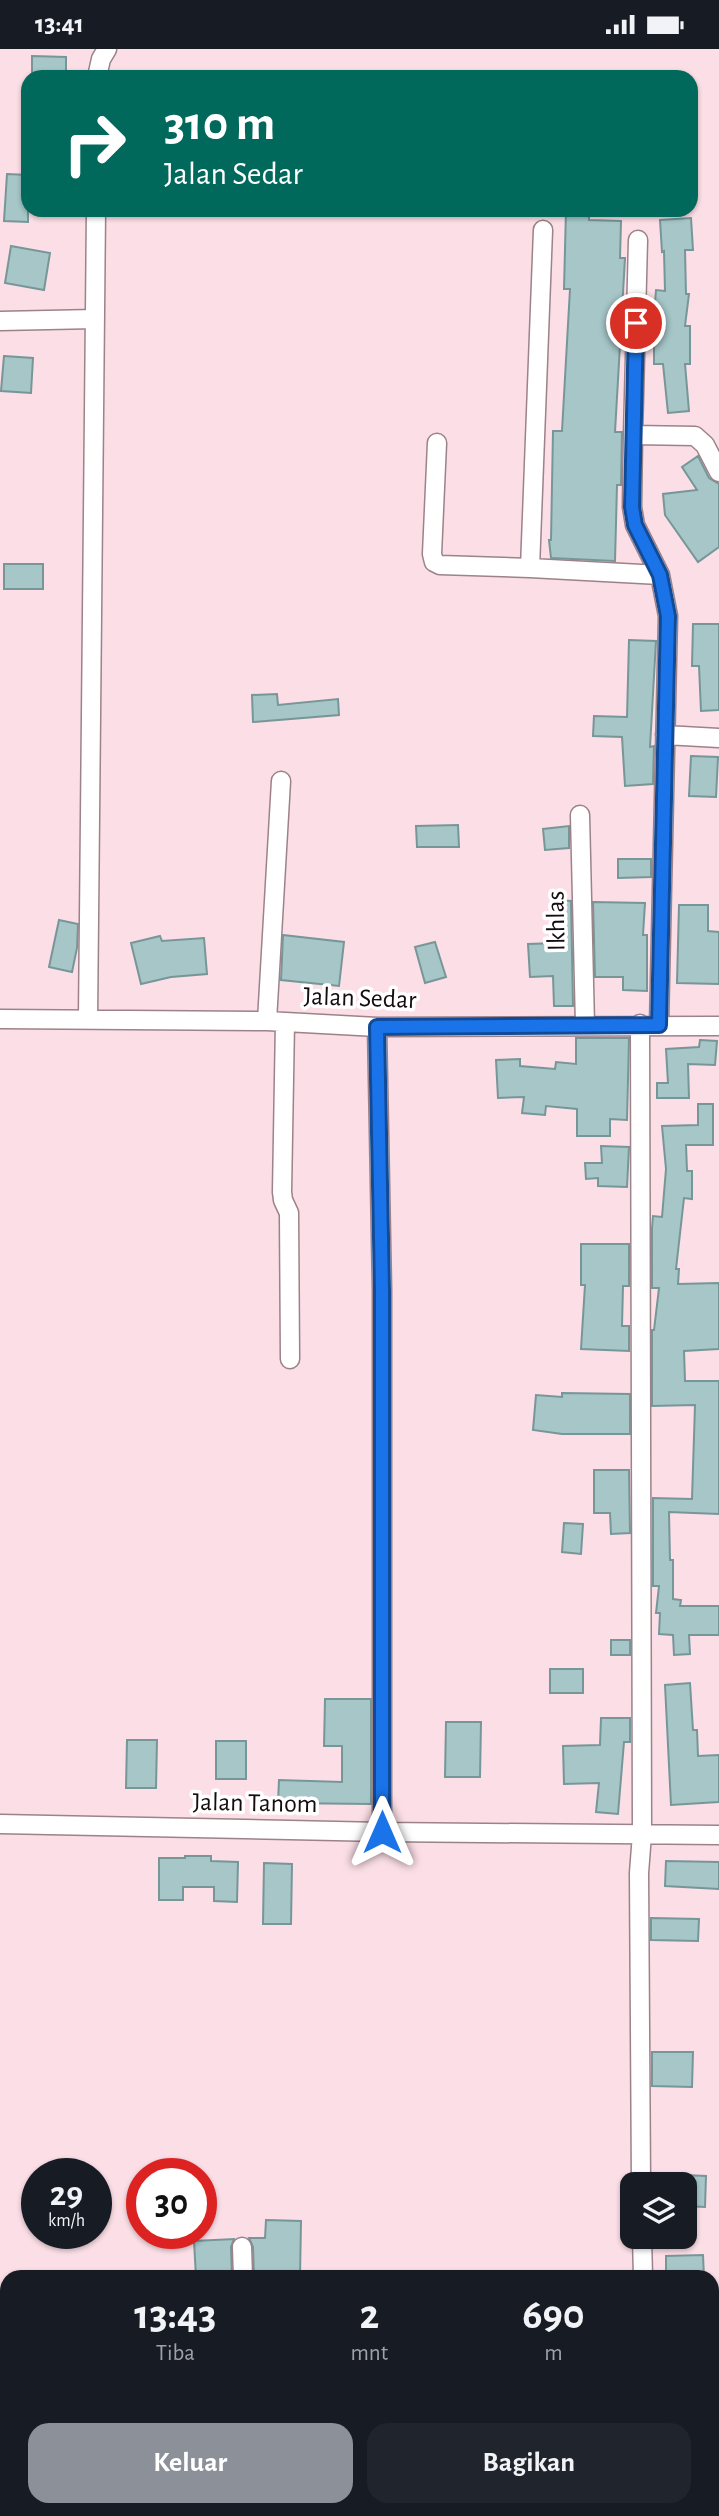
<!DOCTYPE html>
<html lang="id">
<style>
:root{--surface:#171b24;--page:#20242c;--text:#f1f3f6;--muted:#9ea1a6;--accent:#8c9099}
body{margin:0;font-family:"Alegreya Sans",sans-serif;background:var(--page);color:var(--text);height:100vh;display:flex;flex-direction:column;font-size:26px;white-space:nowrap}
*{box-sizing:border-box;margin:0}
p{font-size:23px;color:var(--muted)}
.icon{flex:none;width:38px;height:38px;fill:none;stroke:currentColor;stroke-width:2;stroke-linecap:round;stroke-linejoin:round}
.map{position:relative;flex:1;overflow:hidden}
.panel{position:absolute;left:0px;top:2221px;width:719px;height:247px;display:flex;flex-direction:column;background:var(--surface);border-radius:21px 21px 0 0;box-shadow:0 2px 5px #0004}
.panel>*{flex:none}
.hud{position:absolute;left:21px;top:21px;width:677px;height:147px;border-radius:21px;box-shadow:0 2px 5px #0004;background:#00695c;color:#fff;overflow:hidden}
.tools{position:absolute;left:620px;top:2123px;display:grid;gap:14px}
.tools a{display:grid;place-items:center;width:77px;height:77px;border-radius:14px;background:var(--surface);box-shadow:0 2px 5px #0004;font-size:35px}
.speed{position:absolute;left:21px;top:2109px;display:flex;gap:14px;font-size:35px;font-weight:700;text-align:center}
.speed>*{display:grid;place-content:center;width:91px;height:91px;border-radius:50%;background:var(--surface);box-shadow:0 2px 5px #0004;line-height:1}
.speed small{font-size:18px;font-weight:400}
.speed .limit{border:10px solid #d22;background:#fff;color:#111}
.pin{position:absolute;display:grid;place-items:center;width:60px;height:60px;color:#fff;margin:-30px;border:4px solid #fff;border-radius:50%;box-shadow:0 2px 7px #0007}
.me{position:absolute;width:77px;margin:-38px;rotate:0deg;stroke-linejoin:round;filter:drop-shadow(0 0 5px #0008)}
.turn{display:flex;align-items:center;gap:24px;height:147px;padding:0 28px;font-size:32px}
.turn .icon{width:91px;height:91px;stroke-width:2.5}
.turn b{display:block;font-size:49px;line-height:60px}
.eta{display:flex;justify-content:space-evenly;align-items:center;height:119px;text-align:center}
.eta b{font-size:42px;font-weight:600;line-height:49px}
.action{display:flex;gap:14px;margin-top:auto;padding:14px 28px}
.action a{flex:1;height:80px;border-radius:21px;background:var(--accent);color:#fff;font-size:28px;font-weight:600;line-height:80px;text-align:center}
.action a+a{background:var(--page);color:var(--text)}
.status{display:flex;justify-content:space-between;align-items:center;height:49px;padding:0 35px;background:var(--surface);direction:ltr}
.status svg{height:19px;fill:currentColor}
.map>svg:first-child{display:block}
.building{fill:#a6c6c8;stroke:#779698;stroke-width:2}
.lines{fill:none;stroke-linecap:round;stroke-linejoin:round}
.minor-casing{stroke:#9c8289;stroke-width:21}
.minor{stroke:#fff;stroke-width:18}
.route-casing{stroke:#114b97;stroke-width:18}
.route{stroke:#1a73e8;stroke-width:12}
.labels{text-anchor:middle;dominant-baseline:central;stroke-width:7;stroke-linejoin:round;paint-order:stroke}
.street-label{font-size:26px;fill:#150c0f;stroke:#fff}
</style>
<div class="status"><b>13:41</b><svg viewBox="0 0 49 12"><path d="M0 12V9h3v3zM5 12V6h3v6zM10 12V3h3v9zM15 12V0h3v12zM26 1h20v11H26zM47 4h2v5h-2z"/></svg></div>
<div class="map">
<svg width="719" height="2467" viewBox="0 0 719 2467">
<rect width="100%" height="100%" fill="#fbdee6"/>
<path class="building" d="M32,7L66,8V28H32Z
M7,125L28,126V173L4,172Z
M566,161H589V171L621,172L620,209H625L615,383H622L621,436H617L615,512L551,509L549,491H551L553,382H562L570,240H564Z
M691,169L693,201H685L686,245H689L685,277H690V315H685L689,362L668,364L663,315H654V267L656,241L665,242L664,202L662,203L660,171Z
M11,197L50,204L44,241L5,234Z
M4,307L33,309L31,344L1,342Z
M698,407L709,429L719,435V498L698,513L665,466L663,445L697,441L682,418Z
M4,515H43V540H4Z
M693,575H719V661L701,662L699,617H692Z
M629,591L656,592L650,698L654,697L653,735L625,737L622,688L593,687L594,667L627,668Z
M277,645L278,656L338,650L339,666L253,673L252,646Z
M691,707L718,708L716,748L689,747Z
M458,776L459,798H417L416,777Z
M569,777V799L545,801L543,780Z
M618,810H651V828L618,829Z
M557,851L571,852L573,957H554L553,927L530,928L528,895L557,894Z
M593,853L645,854L643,886H647V942L623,941V928H595Z
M679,856H708V882L719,883V935L677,934Z
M59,871L78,875L77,899L72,923L49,918Z
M283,886L344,893L339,937L281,931Z
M160,887L162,892L204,889L207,925L171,928L141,935L131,894Z
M435,893L446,928L425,934L415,898Z
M576,989H629L627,1071L610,1070V1087H577V1060L546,1057L545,1066L522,1064L524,1048L498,1049L496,1011L520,1010V1017L555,1020L556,1013L576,1015Z
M700,991L717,992L715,1016L688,1015L689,1049H657V1034H668L666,1000L699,998Z
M698,1055H713V1096H686L687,1122H692V1150L684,1149L676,1220H679L678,1235L719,1234V1300L684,1302L685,1332H719V1465L669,1463L670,1511H673V1550L681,1551L680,1557H719V1586H689L690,1605L674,1606L673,1586L659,1585L660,1564H656L659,1537H653V1449L692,1450L695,1356L652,1357V1281H654L659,1239H652V1179L653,1167L662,1168L666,1120L662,1077L698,1076Z
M601,1097L629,1098L627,1138L598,1137V1129L586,1130L585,1114H602Z
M581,1195H629V1237H623L622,1277H629V1302L581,1300L585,1236H581Z
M562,1344L630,1345V1385H562L533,1381L536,1346L562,1348Z
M594,1421H629L630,1484L611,1485L610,1464H594Z
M564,1474L583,1475L581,1505L562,1503Z
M611,1591H630V1606H611Z
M550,1620H583V1644H550Z
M690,1634L693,1681H697L698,1707L719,1706V1753L671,1756L665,1636Z
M325,1650H371V1755L278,1754L279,1731L342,1733V1697H324Z
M601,1669H630V1693H624L618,1765L596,1763L599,1734L564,1735L563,1697L600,1696Z
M446,1673H481L480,1728H445Z
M127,1691H157L156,1739H126Z
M216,1692H246V1730H216Z
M185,1807H211V1812L238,1813L237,1853L214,1852V1838H183V1851H159V1809H185Z
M666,1812L719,1813V1840L665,1837Z
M264,1814L292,1815L291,1875H263Z
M651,1869L699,1870L698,1892L651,1891Z
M652,2003H693L692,2038L652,2037Z
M684,2126L706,2127L705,2158L684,2157Z
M266,2171L301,2172L300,2228H254L253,2198L249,2189H265Z
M234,2190L231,2198L232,2228H196L194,2192Z
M703,2206L704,2228H666V2207Z"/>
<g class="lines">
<g class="minor-casing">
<path id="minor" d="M97,28L101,10L107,0
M543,181L530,519L660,526
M638,191L633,386L695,387L705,396L719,423
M0,272L95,270
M633,386L632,458L635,476L660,526L668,567L659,976
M437,394L432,505L434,513L440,516L530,519
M665,686L719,689
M580,766L585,976
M0,970L267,972L377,978L719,977
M88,970L96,161
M267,972L281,732
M285,973L282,1143L283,1151L289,1164L290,1310
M640,975L642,1785L639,1824L641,2135
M377,978L382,1241V1783
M0,1775L382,1783L719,1786
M642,2188L643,2228
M242,2198L243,2228
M249,2460V2467
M353,2460V2467
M486,2460V2467
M648,2460V2467
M587,2462V2467
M141,2467V2460"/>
</g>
<use href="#minor" class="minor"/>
</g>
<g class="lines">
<g class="route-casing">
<path id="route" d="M382,1783V1241L377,978L659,976L668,567L660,526L635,476L632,458L636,274"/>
</g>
<use href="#route" class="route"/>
</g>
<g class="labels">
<g class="street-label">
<text transform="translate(556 872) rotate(-91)">Ikhlas</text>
<text transform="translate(360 949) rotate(2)">Jalan Sedar</text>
<text transform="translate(255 1754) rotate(1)">Jalan Tanom</text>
</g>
</g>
</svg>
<div class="tools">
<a><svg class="icon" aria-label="layers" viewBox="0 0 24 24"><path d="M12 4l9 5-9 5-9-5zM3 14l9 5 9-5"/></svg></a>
</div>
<div class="speed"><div>29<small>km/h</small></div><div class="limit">30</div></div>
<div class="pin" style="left:636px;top:274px;background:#d93025"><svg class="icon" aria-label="arrive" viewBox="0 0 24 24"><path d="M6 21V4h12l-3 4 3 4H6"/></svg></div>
<svg class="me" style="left:382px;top:1783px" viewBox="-20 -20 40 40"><path d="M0-17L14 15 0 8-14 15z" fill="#1a73e8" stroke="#fff" stroke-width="4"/></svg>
<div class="hud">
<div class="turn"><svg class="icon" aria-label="right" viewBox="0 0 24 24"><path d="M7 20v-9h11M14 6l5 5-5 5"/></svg><div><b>310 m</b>Jalan Sedar</div></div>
</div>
<section class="panel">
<div class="eta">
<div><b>13:43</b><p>Tiba</p></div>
<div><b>2</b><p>mnt</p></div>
<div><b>690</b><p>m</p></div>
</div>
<div class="action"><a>Keluar</a><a>Bagikan</a></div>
</section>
</div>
